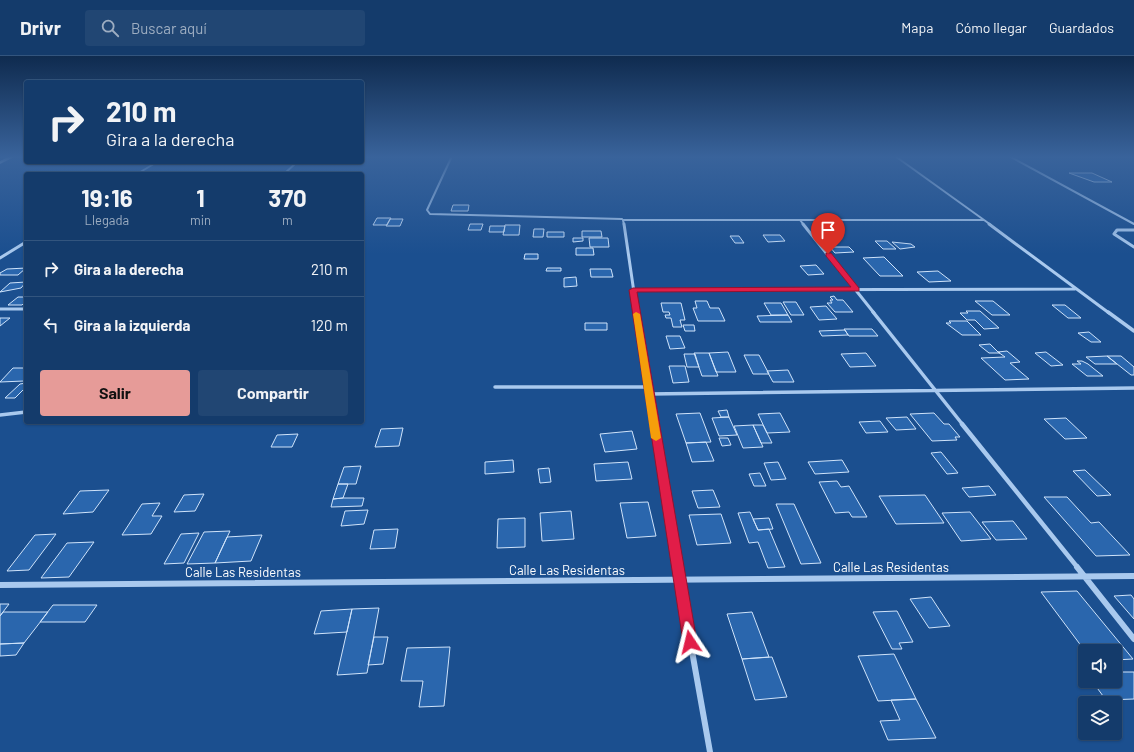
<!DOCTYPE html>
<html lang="es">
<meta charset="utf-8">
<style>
:root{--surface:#143b6b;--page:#214673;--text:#f1f3f6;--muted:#9dadc1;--line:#33557e;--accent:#e69b98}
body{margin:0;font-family:Barlow,sans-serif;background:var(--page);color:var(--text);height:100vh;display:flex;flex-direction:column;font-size:15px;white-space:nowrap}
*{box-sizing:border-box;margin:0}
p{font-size:13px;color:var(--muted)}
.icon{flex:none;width:22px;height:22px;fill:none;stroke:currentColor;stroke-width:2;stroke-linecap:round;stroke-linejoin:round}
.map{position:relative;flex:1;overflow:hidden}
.details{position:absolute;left:24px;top:116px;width:340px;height:252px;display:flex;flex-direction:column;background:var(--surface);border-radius:4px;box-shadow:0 1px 3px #0004,0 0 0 1px var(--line)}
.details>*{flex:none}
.hud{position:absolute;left:24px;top:24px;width:340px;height:84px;border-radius:4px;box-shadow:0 1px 3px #0004,0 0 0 1px var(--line);background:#143b6b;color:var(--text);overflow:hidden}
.fabs{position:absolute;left:1078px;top:588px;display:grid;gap:8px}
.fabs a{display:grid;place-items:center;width:44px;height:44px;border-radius:4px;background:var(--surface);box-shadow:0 1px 3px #0004,0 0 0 1px var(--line);font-size:20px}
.pin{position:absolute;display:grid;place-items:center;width:34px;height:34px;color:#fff;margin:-41px -17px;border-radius:50% 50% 50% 0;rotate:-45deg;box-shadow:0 0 4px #0007}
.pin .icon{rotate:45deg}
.me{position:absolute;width:44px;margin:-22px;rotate:350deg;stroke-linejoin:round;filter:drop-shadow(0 0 3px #0008)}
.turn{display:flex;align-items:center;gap:14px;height:84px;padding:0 16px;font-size:18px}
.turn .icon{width:52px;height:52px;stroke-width:2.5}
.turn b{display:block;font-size:28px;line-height:34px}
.eta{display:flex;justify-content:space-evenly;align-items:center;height:68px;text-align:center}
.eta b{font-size:24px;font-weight:700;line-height:28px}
.action{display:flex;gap:8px;margin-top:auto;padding:8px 16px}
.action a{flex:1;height:46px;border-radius:4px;background:var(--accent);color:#111;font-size:16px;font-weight:700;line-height:46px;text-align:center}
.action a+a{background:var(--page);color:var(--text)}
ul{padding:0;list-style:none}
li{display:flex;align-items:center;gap:12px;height:56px;padding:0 16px;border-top:1px solid var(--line)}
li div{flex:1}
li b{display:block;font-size:15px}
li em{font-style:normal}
header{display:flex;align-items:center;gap:24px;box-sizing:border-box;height:56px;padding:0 20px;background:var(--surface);border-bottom:1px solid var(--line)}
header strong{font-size:19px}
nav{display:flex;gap:22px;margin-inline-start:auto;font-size:14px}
.search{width:280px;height:36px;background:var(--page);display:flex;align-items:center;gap:10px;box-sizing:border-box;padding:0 14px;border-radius:4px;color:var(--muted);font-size:15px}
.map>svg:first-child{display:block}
.building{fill:#2a66ad;stroke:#cfe3fa}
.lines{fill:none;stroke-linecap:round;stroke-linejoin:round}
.street-far4{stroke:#a9c9ee;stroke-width:2}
.street-far3{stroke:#a9c9ee;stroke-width:3}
.street-far2{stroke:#a9c9ee;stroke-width:3.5}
.street-far1{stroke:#a9c9ee;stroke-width:4.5}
.street{stroke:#a9c9ee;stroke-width:6}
.secondary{fill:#d6e6fa;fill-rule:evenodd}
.route{fill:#e11d48;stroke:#92132f}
.slow{fill:#f59e0b}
.labels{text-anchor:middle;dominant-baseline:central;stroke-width:4;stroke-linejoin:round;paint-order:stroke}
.near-street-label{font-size:13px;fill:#fff;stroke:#1b4f8f}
</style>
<header>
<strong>Drivr</strong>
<div class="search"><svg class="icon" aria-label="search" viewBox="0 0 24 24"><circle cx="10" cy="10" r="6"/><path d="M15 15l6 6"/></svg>Buscar aquí</div>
<nav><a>Mapa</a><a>Cómo llegar</a><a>Guardados</a></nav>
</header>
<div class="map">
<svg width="1134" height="696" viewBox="0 0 1134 696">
<rect width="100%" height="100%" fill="#1b4f8f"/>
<path class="building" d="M1069,117H1092L1112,126H1094Z
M453,149H469L468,155H451Z
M377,162H391L387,169H373Z
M390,163H403L400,170H386Z
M470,168H483L481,174H468Z
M505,169H520L519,179H503Z
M490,170H505L504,176H489Z
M534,173H544L543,181H533Z
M582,175H601L602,181H582Z
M547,176H564V181H547Z
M763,179H780L785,185L768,186Z
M730,180H739L744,187H735Z
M573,182H583V185L573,186Z
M589,182H608L609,191H590Z
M875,185H887L896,193H883Z
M892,186L911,188L915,191L900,193Z
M830,191H849L854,196L835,197Z
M576,192H593L594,199H576Z
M525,198H538V203H524Z
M884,201L903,220H880L863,202Z
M816,209L824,218L808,219L800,210Z
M26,212L18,219H0V217L7,213Z
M547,212H561V215H546Z
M590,213H611L613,221H591Z
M938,215L951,225L929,226L917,216Z
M576,221L577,230L564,231V222Z
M26,226L21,232L0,236L10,227Z
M834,240L837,244H843L853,256H835L827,247H832L830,244H833L830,241Z
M18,241H26V245L22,249H8Z
M695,245H707L710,252H719L725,265H698L693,252H697Z
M975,245H993L1010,259H992Z
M783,246H796L804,259H791Z
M661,247H681L685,264H680L682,271H673L671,262H666L665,259H670L669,256H663Z
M764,247H781L788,259H771Z
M1052,249H1065L1081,262H1068Z
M826,250L837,263L819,264L810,251Z
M966,255H980L999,272L984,273L975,264H967L960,257H968Z
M788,259L792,266H760L757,260Z
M0,262H10L0,270Z
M949,265H967L981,279H962L946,267H951Z
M585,267H607V274H585Z
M683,269H694L695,275H685Z
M844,273H872L878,280H849Z
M845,274L848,279L822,280L819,275Z
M1089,276L1101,286H1091L1078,277Z
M666,280H680L685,292L670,293Z
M990,288L998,296L1000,297H989L979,289Z
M1007,295L1020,306L1010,307L1029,323L1005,324L981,302L1005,301L998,296Z
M728,296L736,316H716L709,297Z
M1046,296L1063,309L1051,310L1035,297Z
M694,297H709L718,320H702Z
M866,297L876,310L850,311L841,298Z
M684,298H695L699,311H687Z
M744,299H759L769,318H753Z
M1107,300L1117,308H1095L1086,301Z
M1107,300H1121L1134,311V319H1131Z
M1077,305H1082L1088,308L1103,320H1087L1072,308H1081Z
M669,310H685L689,326L673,327Z
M13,312H26V323L24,325L0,326Z
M788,314L794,326H773L767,315Z
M26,327V331L15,342H5L20,328Z
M727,354L729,361H721L718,355Z
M700,357L711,386L686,387L676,358Z
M780,357L790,376L767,377L758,358Z
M934,357L944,368H949L960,381H955L957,384L932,385L910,358Z
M729,361L737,379L719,380L712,362Z
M907,361L916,373L896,374L886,362Z
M1066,362L1087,382L1065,383L1044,363Z
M880,365L888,376L866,377L859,366Z
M753,369H763L772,387H761Z
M753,369L763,391L743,392L734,370Z
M403,372L399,390L375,391L381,373Z
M632,375L637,393L605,396L600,378Z
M298,378L292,391H271L277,379Z
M719,382H728L731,389L722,390Z
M706,386L714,405L692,406L686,387Z
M941,396L958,417L947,418L931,397Z
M513,404L514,416L485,418V406Z
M842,404L849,416L815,418L808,406Z
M628,406L632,423L596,425L594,408Z
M778,406L786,423L771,424L764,407Z
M361,410L356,428H338L344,411Z
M549,412L551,426L540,427L538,413Z
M1085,414L1111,439L1097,440L1073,415Z
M760,417L766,430H754L749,418Z
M837,425L841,431L849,430L867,461H852L849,456L835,457L819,426Z
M338,428H348L343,442L333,443Z
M989,430L996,439L969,441L962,432Z
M109,434L93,456L63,458L80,435Z
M713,434L720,451L698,452L692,435Z
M204,438L195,455L174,456L184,439Z
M925,439L944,467L896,468L879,440Z
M1044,441H1067L1091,467L1099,466L1130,499L1096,500Z
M343,442H364L362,450L331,451L333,443Z
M648,446L656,480L627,482L620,447Z
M160,447L152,460H162L151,478L122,479L142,448Z
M776,448H794L821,507L801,508Z
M368,454L364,468L341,470L345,455Z
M571,455L574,483L542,485L540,457Z
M750,456L758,474L769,473L785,511L768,512L758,486L749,487L738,457Z
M970,456L991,483L961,485L942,457Z
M721,458L731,487L697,489L689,459Z
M525,462V491L497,492L498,463Z
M769,462L773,473L758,474L753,463Z
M1013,465L1027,483L996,484L982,466Z
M398,473L395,492L370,493L374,474Z
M230,475L215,507L187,508L204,476Z
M199,477L184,507L164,508L181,478Z
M56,478L29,514L7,515L35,479Z
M262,479L251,505L215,507L227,481Z
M94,486L69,521L41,522L67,487Z
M1077,535L1133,603L1115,604V595H1085L1041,536Z
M1131,539L1134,543V563L1114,540Z
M931,541L950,570L929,572L910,543Z
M0,548H9L0,560Z
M53,549H97L85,566H40Z
M379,552L367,617L337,619L352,553Z
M352,553L347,576L314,578L321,555Z
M897,555L913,586L899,587L902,593H892L873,556Z
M3,556H48L24,587L0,588V560Z
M752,556L769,601L742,603L727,558Z
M374,581H388L383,608L368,609Z
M24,587L16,599L0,600V588Z
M450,591L444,650L419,651L423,625H401L407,592Z
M894,598L916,643L878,645L858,600Z
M772,601L787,641L755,644L742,603Z
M1115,616H1134V643L1106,644L1092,625H1115Z
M916,643L936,682L888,684L880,665L900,664L891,644Z"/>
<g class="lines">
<path class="street-far4" d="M452,100L427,154L430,158L622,163
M895,100L991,169
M1009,100L1134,168
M137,118L157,106
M284,118L297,106
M800,164L804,169
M624,169L623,164H984"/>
<path class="street-far3" d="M624,168L637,257
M803,168L874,257
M989,168L1109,257
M1134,174H1117L1114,178L1134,191
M0,202L26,186
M633,234L1075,233
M0,253H26"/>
<path class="street-far2" d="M637,256L655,369
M873,256L963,369
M1108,256L1134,275
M495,331H648
M649,338L1134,332
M0,359L26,356"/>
<path class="street-far1" d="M655,368L677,512
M962,368L1078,512"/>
<path class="street" d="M677,511L710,696
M1077,511L1134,583
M0,529L1134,520"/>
<path class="secondary" d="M10,100H16L0,108V105Z"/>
</g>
<linearGradient id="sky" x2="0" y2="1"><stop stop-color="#0f2b4f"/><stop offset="0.51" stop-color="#39639b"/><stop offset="1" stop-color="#39639b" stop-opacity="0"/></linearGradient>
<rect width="1134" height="198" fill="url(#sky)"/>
<path class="route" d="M826,197H831L859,232V235L637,236L697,586L695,591L690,592L685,591L683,586L629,234L633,232L851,231L826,200Z"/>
<path class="slow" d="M636,256L640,258L661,382L656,385L651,382L633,258Z"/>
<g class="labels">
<g class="near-street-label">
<text x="891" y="511">Calle Las Residentas</text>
<text x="567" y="514">Calle Las Residentas</text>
<text x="243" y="516">Calle Las Residentas</text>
</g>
</g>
</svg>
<div class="fabs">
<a><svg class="icon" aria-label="sound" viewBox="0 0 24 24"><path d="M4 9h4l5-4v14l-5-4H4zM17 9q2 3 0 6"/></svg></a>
<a><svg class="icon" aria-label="layers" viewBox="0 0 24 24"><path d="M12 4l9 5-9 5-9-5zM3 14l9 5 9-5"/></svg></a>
</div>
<div class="pin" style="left:828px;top:198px;background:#d93025"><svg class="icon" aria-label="arrive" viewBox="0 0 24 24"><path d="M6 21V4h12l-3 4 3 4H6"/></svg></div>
<svg class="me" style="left:690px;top:586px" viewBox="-20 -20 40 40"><path d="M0-17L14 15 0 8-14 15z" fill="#e11d48" stroke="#fff" stroke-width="4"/></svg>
<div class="hud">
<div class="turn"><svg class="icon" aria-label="right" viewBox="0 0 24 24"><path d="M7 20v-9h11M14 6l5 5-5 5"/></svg><div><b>210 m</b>Gira a la derecha</div></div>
</div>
<section class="details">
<div class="eta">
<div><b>19:16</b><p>Llegada</p></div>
<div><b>1</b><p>min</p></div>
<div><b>370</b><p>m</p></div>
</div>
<ul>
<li><svg class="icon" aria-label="right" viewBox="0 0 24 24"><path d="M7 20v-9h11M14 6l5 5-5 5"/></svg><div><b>Gira a la derecha</b></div><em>210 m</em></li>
<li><svg class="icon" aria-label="left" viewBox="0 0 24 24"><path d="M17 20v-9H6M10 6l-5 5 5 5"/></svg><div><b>Gira a la izquierda</b></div><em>120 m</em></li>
</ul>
<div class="action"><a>Salir</a><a>Compartir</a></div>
</section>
</div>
